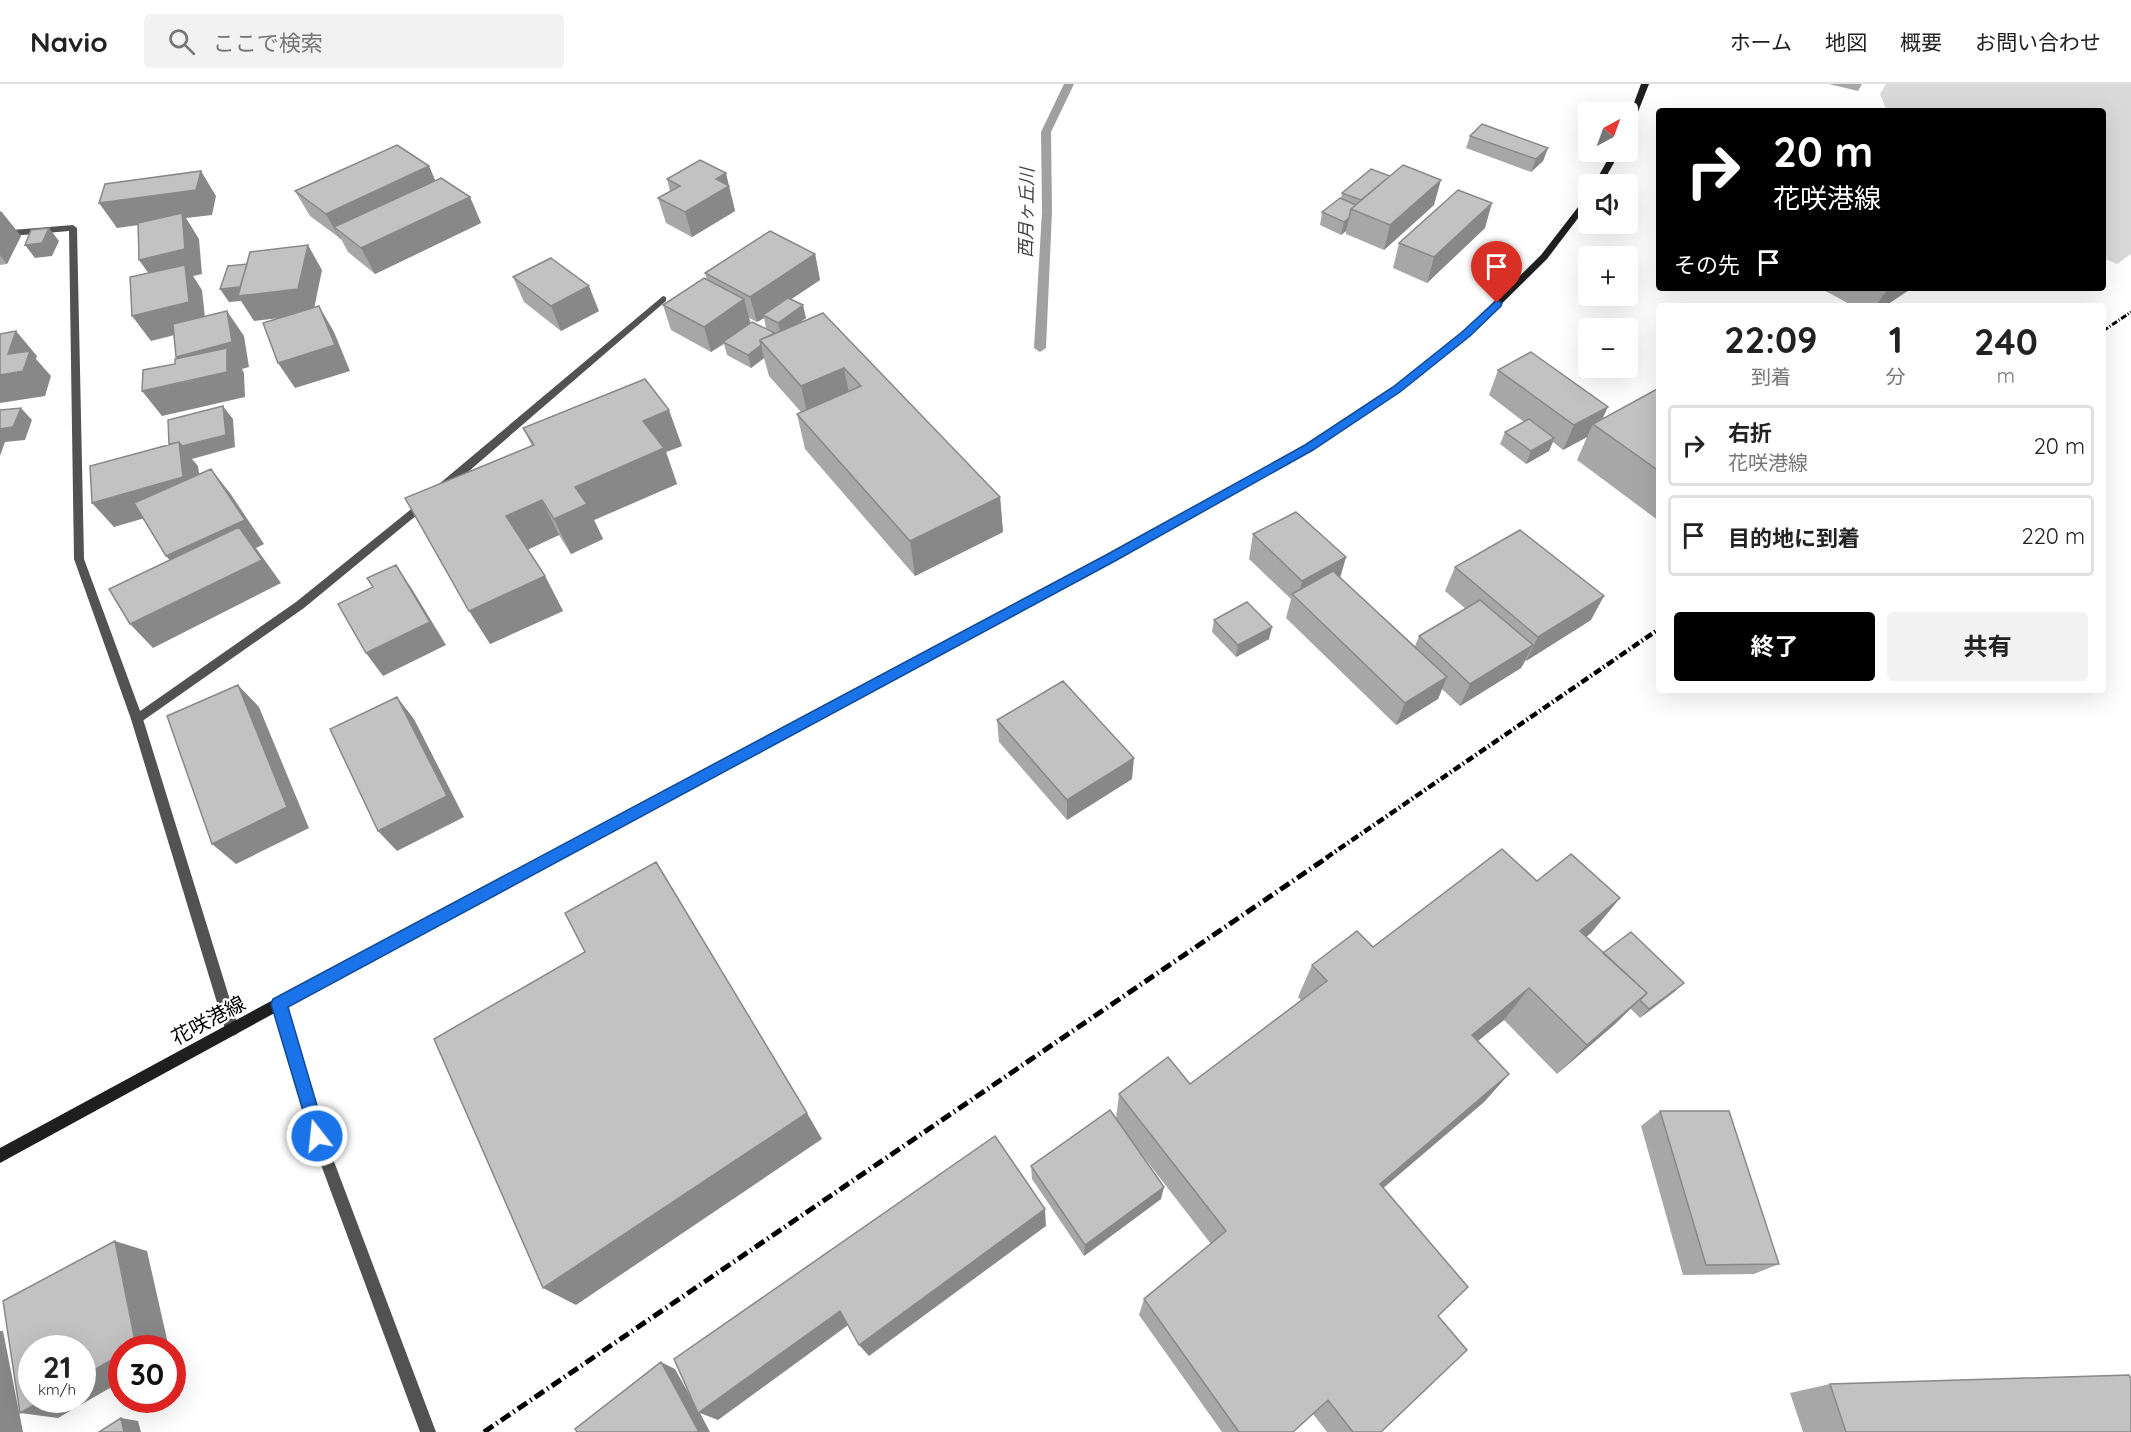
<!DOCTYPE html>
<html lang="ja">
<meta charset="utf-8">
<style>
:root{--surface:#fff;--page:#f2f2f2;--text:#222;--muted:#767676;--line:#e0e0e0;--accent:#000}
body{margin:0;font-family:Quicksand,"Noto Sans JP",sans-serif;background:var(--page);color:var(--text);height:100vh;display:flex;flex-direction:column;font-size:22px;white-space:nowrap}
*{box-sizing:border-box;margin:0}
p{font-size:20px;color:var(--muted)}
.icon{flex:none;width:33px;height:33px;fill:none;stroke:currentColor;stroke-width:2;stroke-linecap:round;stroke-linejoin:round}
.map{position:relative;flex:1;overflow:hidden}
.panel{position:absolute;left:1656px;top:219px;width:450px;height:390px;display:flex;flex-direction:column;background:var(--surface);border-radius:6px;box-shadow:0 6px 24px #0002}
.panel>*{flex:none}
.top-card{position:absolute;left:1656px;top:24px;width:450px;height:183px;border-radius:6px;box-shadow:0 6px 24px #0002;background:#000;color:#fff;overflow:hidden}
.needle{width:39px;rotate:41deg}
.controls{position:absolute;left:1578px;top:18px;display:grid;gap:12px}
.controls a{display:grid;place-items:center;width:60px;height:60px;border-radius:6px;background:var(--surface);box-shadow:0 6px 24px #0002;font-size:30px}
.speed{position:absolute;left:18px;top:1251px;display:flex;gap:12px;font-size:30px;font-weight:700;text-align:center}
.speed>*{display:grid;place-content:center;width:78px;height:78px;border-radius:50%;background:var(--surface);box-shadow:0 6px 24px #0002;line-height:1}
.speed small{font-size:15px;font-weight:400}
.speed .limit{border:9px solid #d22;background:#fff;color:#111}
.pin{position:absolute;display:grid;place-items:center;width:51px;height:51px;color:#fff;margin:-62px -26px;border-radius:50% 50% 50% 0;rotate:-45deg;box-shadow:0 0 6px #0007}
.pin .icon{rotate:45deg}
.me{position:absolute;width:66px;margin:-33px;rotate:344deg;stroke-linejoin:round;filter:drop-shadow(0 0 4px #0008)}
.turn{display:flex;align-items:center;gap:21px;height:126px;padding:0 18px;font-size:27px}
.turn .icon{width:78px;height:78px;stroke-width:2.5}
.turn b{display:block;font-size:42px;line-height:51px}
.then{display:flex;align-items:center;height:57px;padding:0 18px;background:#0003;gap:12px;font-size:22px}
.eta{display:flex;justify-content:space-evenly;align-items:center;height:102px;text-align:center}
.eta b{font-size:36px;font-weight:700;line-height:42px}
.cta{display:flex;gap:12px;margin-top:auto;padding:12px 18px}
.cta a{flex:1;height:69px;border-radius:6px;background:var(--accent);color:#fff;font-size:24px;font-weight:700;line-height:69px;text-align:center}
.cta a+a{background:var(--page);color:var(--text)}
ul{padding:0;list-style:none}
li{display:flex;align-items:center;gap:18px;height:81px;margin:0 12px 9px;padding:0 6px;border:3px solid var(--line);border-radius:6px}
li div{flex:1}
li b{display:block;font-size:22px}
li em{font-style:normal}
header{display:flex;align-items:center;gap:36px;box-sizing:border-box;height:84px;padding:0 30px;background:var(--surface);border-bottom:2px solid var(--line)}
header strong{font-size:28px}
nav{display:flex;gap:33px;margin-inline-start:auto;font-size:21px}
.search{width:420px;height:54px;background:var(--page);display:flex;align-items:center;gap:15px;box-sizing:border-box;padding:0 21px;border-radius:6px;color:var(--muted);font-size:22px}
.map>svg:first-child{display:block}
.green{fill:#d9d9d9}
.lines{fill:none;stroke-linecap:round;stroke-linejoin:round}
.stream{fill:#a0a0a0;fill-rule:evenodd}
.lane{fill:#525252;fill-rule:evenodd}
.street{fill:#525252;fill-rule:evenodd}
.secondary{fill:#1f1f1f;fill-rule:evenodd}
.rail-far2{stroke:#000;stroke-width:3;stroke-dasharray:6 2 1 2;stroke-linecap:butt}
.rail-far1{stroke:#000;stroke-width:4.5;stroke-dasharray:8 3 1.5 3;stroke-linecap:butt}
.rail{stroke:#000;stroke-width:5;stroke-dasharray:11 4 1.5 4;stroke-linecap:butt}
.wall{fill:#a7a7a7;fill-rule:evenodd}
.shaded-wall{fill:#888}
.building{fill:#c2c2c2;stroke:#888;stroke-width:1.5}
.route{fill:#1a73e8;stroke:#114b97;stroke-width:1.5}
.labels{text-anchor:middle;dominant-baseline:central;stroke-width:4.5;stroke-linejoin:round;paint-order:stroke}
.far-water-label{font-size:18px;font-style:italic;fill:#414141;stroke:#fff}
.street-label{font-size:20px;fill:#000;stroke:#fff}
</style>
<header>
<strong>Navio</strong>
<div class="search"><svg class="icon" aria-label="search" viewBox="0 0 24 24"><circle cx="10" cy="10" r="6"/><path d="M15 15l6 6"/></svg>ここで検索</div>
<nav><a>ホーム</a><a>地図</a><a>概要</a><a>お問い合わせ</a></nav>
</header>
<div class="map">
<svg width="2131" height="1348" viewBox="0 0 2131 1348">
<rect width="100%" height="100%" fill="#fff"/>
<path class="green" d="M1886,0H2131V170L2117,180L2103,174V27H1887L1880,10Z"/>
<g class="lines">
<path class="stream" d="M1064,0H1074L1051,48L1052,128L1046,264L1040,268L1034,264L1042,128L1041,48Z"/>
<path class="lane" d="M663,212L666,213V217L447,406H439V400Z
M425,414L430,418L429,421L304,524L141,638H133L131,635L133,632L296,518Z"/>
<path class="street" d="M73,141L77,144L84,475L143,635L239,945L237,950L232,952L227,950L225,945L131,635L74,475L69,147L0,153V147Z
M279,914L284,915L286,920L324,1051L436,1348H420L310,1051L272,920L274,915Z"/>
<path class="secondary" d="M1641,0H1649L1632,43L1628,45V35Z
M1612,68H1620L1602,100H1594Z
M1585,114H1588V121L1547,175L1469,252L1399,307L1312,366L1114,477L379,872L0,1079V1064L369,864L1106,471L1306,362L1393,303L1463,248L1541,171Z"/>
<path class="rail-far2" d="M2103,247L2131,228"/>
<path class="rail-far1" d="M1326,774L1659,545"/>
<path class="rail" d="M484,1348L1328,773"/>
</g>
<path class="wall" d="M1829,0H1862L1858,7Z
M1470,52L1548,64L1543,77L1531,88L1466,64Z
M429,82L435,96L470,113L481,139L375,190L348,168L341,155L310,132L295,107Z
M667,95L732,114L735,127L692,153L666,139L658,114L670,107Z
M1342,109L1434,121L1384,166L1346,150V147L1341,151L1320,141L1322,128L1341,114Z
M0,127L21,152L7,180L0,181Z
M1485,144L1427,199L1393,184L1399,159Z
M815,170L820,196L791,215L806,234L796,241L1000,413L1003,448L915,492L805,365L797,330L801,328L769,292L764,274L751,284L727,271L724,260L711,268L671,246L663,221L707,196L705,189ZM749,234L757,238L764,234L766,244L776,249L750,239Z
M513,193L599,227L561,247L524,218Z
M1820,204H1912L1885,222H1853Z
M1498,286L1603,335L1659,304V437L1577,376L1587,353L1563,366L1553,358L1549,367L1526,380L1500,360L1505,348L1524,338L1489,311Z
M523,344L682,362L666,368L677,400L594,436L603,455L571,470L559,451L527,465L545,492L563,527L490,560L532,362Z
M1253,450L1346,473L1340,494L1415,562L1419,552L1466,525L1445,507L1455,483L1591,536L1526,577V576L1521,584L1460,622L1442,605L1438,615L1396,641L1286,534L1291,515L1249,475Z
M1214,536L1269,555L1236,573L1212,548Z
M997,636L1132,695L1067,736L999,658Z
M1537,797L1620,814L1591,849L1586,853L1603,869L1684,899L1674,908L1640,934L1630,924L1615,940L1557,990L1504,936L1478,957L1509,990L1484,1018L1383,1104L1438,1232L1381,1348H1327L1313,1330L1293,1348H1222L1139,1231L1144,1215L1211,1160L1136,1063L1161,1115L1084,1172L1032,1095L1031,1082L1116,1035L1119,1010L1190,1000L1301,916L1298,913L1312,881L1373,863Z
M1660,1027L1779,1180L1754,1190L1683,1191L1641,1042Z
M1830,1300L2131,1348H1803L1790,1309Z"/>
<path class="shaded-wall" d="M1548,64L1543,77L1531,88L1536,75Z
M429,82L440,108L334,143L341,155H340L326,130Z
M201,87L216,112L212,131L186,134L199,155L202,190L193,192L202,206L206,243L151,257L132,232L157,201L139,176L183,135L117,144L99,119Z
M726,89L735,127L692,153L685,128L716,95Z
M1441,96L1434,121L1384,166L1390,141Z
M470,113L481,139L375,190L361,164Z
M1492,119L1485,144L1427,199L1434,173Z
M1,127L21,152L7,180L0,171V129Z
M1349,134L1346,147L1341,151L1344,138Z
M49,144L59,157L52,172L35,174L25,161Z
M308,161L322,186L313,230L254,237L241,217L229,218L220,205Z
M815,170L820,196L766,232L763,231L764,234L757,238L750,213Z
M589,202L599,227L561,247L551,222Z
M1890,204H1912L1885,222H1876L1887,206Z
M744,215L751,241L711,268L704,243Z
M803,221L806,234L781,251L778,239Z
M319,222L334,248L350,287L295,304L278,279Z
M227,227L244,252L249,283L242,285L244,289L245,313L162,332L142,307L193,296L176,273Z
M16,247L37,272L36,275L51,292L45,312L0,319V291Z
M761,261L764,274L751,284L748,271Z
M844,284L851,320L809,338L801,302Z
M223,322L233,335L235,363L192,375L198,382L203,417L114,443L92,419Z
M1608,323L1598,344L1593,340L1587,353L1563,366L1574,341Z
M21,324L32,336L25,356L5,358L0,372V345Z
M669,326L682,362L666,368L677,400L594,436L603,455L571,470L554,435L575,403L643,337Z
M1554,354L1549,367L1526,380L1531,367Z
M211,385L230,409L264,460L256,464L281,499L153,564L130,540L187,496L166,472Z
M1000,413L1003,448L915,492L910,457Z
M542,416L559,451L525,467L506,432Z
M1346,473L1339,497L1298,516L1302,497Z
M396,481L412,505L446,561L383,592L366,569Z
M545,492L563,527L490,560L469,527Z
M1604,512L1591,536L1526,577L1538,553Z
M1272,543L1269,555L1236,573L1238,561Z
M1533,561L1521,584L1460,622L1470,600Z
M1447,593L1438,615L1396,641L1405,619Z
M238,601L259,623L309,744L236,780L212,760Z
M397,613L414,635L464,733L397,767L378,747Z
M1134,674L1132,695L1067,736V716Z
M1620,814L1591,849L1552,881L1580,847Z
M1684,899L1674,908L1640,934L1649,925Z
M1529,904L1504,936L1449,980L1472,951Z
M1647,909L1615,940L1557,990L1587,961Z
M1509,990L1484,1018L1361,1123L1380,1100Z
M807,1029L822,1055L576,1221L543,1204Z
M1164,1103L1161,1115L1084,1172L1085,1161Z
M1045,1125L1046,1142L869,1272L859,1261Z
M115,1157L147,1167L169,1264H132Z
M840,1227L851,1239L718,1336L700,1329L710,1348H699L661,1278L675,1285L699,1328Z
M0,1247H3L23,1348H0Z
M122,1270V1297L58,1334L20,1329L43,1316H82V1293Z
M121,1334L138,1337L141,1348H124Z"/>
<path class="building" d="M1482,40L1548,64L1536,75L1470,52Z
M397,61L429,82L326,130L295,107Z
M700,76L726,89L716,95L729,102L685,128L658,114L680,102L667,95Z
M1403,81L1441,96L1390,141L1351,125Z
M1371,85L1390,92L1361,116L1342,109Z
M201,87L196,106L99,119L105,100Z
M441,94L470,113L361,164L334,143Z
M1458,106L1492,119L1434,173L1399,159Z
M1340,114L1356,121L1351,125L1349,134L1344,138L1322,128Z
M182,129L185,165L139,176L138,139Z
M49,144L42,159L25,161L31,146Z
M770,147L815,170L750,213L705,189Z
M308,161L298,205L238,212L250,168Z
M551,174L589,202L551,222L513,193Z
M247,180L240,203L220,205L228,182Z
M185,181L189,218L132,232L130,193Z
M704,194L744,215L704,243L663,221Z
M788,214L803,221L778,239L763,231Z
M319,222L335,261L278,279L263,239Z
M227,227L232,258L176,273L173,240Z
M823,229L1000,413L910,457L797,330L861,302L844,284L801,302L760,256Z
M752,238L775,249L760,256L761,261L748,271L723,258Z
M16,247L8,270L30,267L23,287L0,291V250Z
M227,264V288L142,307L143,286L175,280V275Z
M1531,268L1608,323L1574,341L1498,286Z
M645,295L669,326L643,337L664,364L575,403L587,420L554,435L542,416L506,432L545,492L469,527L405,414L534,361L523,344Z
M1659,304V387L1593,340Z
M223,322L226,351L182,362L179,358L169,360L168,336Z
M21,324L13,343L0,345V326Z
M1529,335L1554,354L1531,367L1505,348Z
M179,358L183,393L92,419L90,382Z
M211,385L245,436L166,472L134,419Z
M1296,428L1346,473L1302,497L1253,450Z
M239,443L262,476L130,540L109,505Z
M1520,446L1604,512L1538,553L1455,483Z
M396,481L430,538L366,569L338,520L373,503L367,494Z
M1333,487L1447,593L1405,619L1292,510Z
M1480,516L1533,561L1470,600L1419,552Z
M1247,518L1272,543L1238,561L1214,536Z
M1063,597L1134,674L1067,716L997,636Z
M238,601L287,723L212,760L167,632Z
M397,613L447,712L378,747L330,645Z
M1502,765L1537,797L1571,770L1620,814L1580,847L1647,909L1587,961L1529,904L1472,951L1509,990L1380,1100L1468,1203L1438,1232L1467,1266L1381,1348H1353L1328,1316L1293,1348H1239L1144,1215L1226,1147L1119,1010L1168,973L1190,1000L1327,897L1312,881L1357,847L1373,863Z
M656,778L807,1029L543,1204L434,955L585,868L565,829Z
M1631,848L1684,899L1649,925L1640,916L1647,909L1603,869Z
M1110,1026L1164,1103L1085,1161L1031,1082Z
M1660,1027H1729L1779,1180L1706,1181Z
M995,1052L1045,1125L859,1261L840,1227L698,1329L674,1275Z
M115,1157L136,1262L132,1264H122V1270L82,1293V1264H32V1316H43L20,1329L3,1217Z
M661,1278L699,1348H577L575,1345Z
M2129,1291L2131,1295V1348H1846L1830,1300Z
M121,1334L124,1348H99Z"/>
<path class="route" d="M1497,216L1502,219L1501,222L1470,252L1400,308L1313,366L1115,477L288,923L326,1052L323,1057L317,1060L312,1057L271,920L273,915L1106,471L1305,361L1393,303L1462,248Z"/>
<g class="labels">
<g class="far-water-label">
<text transform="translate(1026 129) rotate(-89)">西月ヶ丘川</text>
</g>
<g class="street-label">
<text transform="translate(208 936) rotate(-28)">花咲港線</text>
</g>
</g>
</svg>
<div class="controls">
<a><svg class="needle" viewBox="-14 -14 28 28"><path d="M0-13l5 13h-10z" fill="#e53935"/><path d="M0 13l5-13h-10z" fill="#767676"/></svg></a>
<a><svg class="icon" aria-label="sound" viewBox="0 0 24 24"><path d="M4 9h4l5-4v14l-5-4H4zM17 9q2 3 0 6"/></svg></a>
<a>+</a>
<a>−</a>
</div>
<div class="speed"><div>21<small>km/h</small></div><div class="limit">30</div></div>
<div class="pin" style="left:1497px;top:219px;background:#d93025"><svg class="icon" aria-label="arrive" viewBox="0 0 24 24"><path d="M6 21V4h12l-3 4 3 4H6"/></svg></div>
<svg class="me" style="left:317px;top:1052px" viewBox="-20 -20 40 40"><circle r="17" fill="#1a73e8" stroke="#fff" stroke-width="3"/><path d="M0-11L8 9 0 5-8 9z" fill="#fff"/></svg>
<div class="top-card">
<div class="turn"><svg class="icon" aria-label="right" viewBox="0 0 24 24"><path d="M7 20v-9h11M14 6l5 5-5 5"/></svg><div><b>20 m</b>花咲港線</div></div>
<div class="then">その先<svg class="icon" aria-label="arrive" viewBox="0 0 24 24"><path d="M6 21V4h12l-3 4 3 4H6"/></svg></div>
</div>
<section class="panel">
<div class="eta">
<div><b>22:09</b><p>到着</p></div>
<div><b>1</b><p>分</p></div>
<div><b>240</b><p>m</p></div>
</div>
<ul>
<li><svg class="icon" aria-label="right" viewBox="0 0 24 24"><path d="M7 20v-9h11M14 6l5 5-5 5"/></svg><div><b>右折</b><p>花咲港線</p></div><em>20 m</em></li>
<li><svg class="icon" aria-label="arrive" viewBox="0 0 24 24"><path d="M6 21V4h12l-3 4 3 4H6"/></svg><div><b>目的地に到着</b></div><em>220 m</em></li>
</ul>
<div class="cta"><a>終了</a><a>共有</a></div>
</section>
</div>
